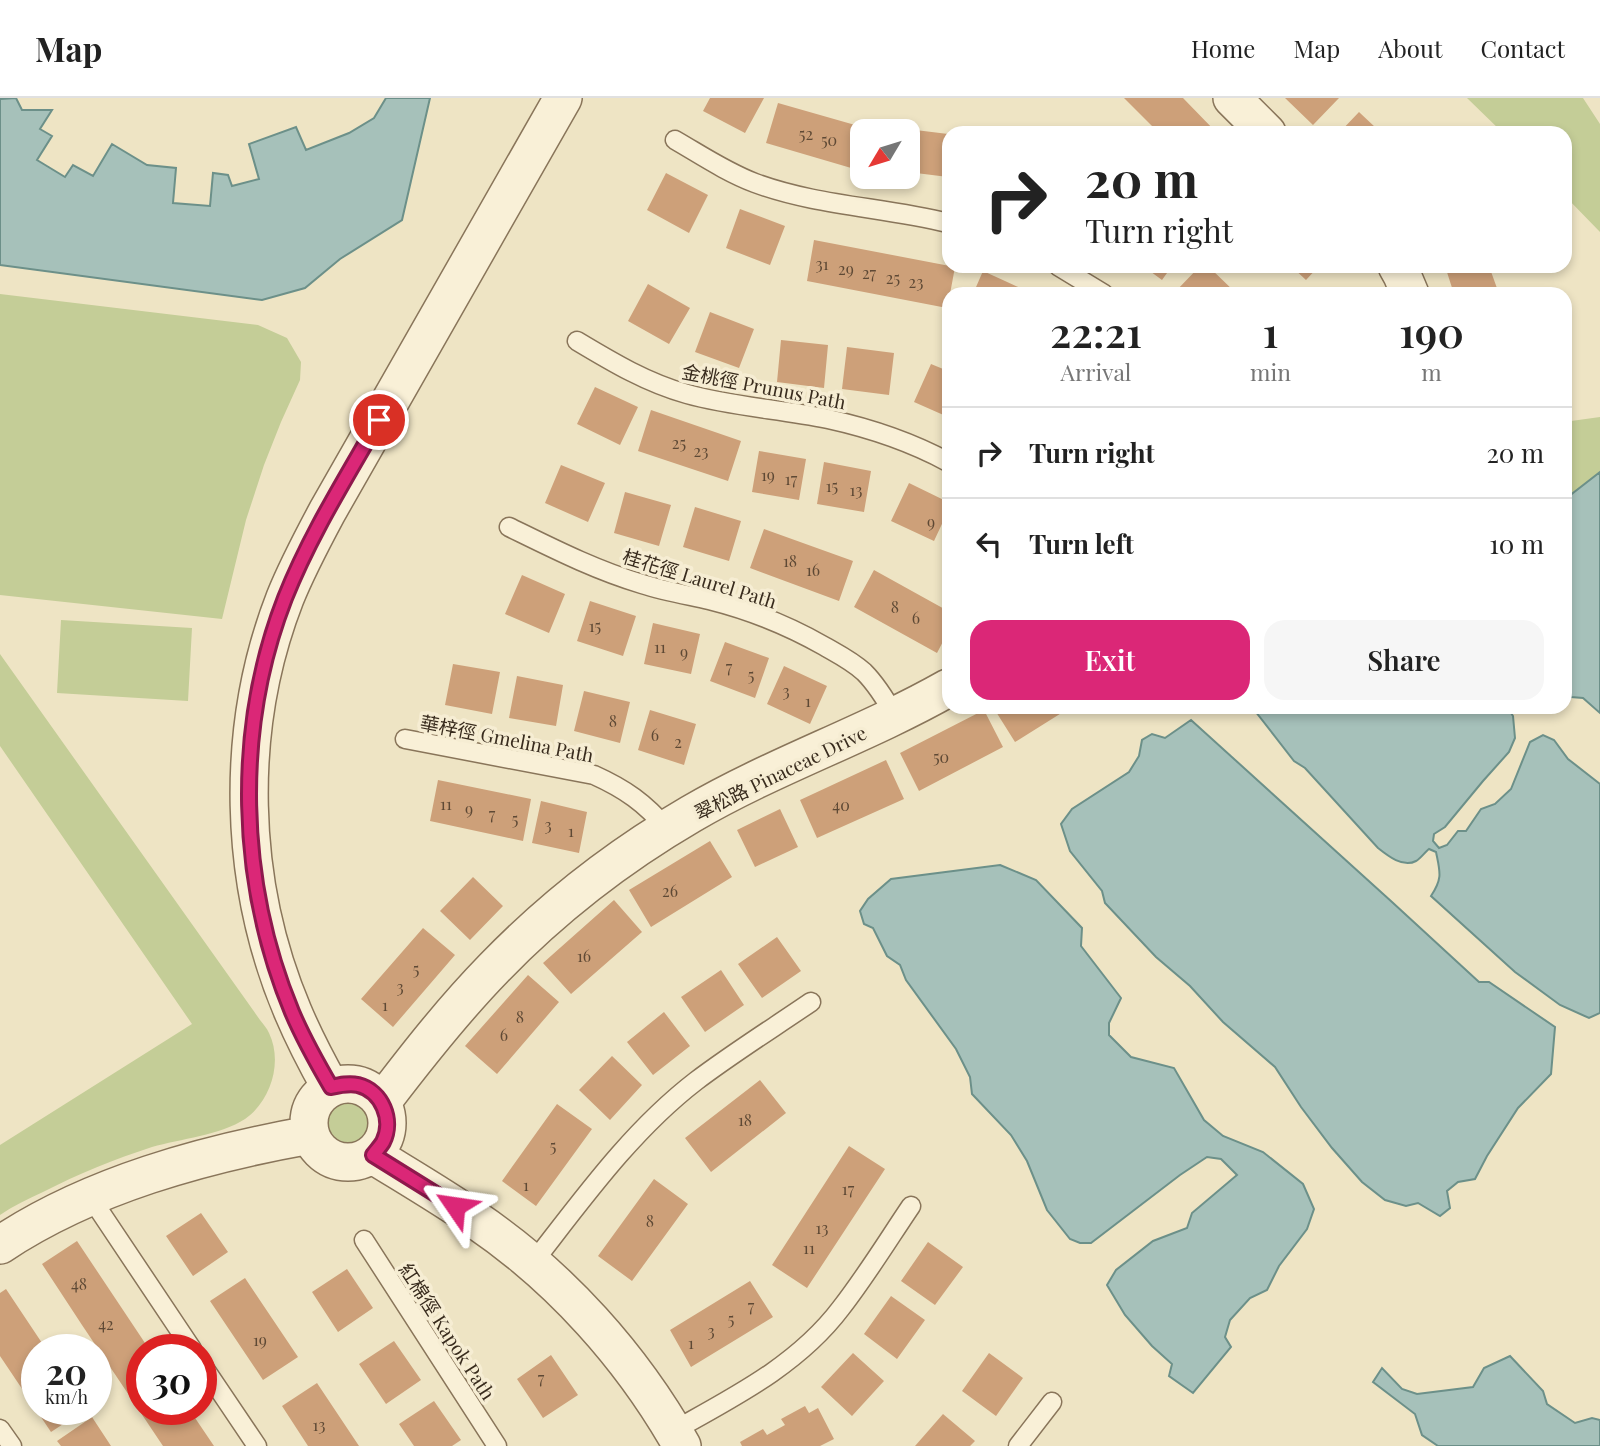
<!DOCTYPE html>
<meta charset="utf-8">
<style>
:root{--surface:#fff;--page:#f6f6f6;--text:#222;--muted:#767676;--line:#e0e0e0;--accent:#db2777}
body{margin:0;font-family:"Playfair Display","Noto Sans TC",serif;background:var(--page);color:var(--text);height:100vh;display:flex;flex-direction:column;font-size:26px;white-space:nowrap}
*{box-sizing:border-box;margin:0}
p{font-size:23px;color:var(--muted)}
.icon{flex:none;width:38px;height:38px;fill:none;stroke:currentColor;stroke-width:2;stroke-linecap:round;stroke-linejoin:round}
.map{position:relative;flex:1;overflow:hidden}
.sheet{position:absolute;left:942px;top:189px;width:630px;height:427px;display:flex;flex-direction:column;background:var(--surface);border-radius:21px;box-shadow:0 4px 10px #0003}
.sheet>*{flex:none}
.banner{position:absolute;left:942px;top:28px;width:630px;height:147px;border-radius:21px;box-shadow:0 4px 10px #0003;background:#fff;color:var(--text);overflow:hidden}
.needle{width:46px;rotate:232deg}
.tools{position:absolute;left:850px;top:21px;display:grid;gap:14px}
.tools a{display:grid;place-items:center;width:70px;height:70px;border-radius:14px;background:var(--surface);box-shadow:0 4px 10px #0003;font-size:35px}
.speed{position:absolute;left:21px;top:1236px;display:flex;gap:14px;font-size:35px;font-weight:700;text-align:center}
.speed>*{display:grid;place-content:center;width:91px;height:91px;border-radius:50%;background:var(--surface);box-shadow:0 4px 10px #0003;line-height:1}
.speed small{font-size:18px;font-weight:400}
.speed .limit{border:10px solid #d22;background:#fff;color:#111}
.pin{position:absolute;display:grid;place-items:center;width:60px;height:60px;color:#fff;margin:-30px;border:4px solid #fff;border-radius:50%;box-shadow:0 2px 7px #0007}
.me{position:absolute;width:77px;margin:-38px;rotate:302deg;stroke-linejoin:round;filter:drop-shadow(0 0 5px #0008)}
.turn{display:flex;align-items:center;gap:24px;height:147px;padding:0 28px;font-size:32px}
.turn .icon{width:91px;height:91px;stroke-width:2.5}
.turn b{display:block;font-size:49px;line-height:60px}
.eta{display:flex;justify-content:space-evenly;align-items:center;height:119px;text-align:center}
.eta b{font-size:42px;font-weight:600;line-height:49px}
.action{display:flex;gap:14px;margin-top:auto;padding:14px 28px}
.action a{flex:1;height:80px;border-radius:21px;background:var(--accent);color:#fff;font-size:28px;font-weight:600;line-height:80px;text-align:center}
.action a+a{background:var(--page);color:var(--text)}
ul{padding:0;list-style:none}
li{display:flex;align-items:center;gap:21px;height:91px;padding:0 28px;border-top:2px solid var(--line)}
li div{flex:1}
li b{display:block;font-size:26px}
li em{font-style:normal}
header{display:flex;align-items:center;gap:42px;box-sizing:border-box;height:98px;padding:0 35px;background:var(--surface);border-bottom:2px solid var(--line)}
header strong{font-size:33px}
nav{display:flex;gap:38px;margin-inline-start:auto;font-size:24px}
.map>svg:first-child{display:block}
.green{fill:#c4cd97}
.water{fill:#a6c1ba;stroke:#6c9089;stroke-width:2}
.building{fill:#cda079}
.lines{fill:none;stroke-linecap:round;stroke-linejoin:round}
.lane-casing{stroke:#89755a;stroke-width:21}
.street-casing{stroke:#89755a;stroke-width:40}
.lane{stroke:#f9f0d7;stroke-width:18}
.street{stroke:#f9f0d7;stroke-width:37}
.route-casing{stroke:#8e194d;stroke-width:18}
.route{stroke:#db2777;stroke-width:12}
.labels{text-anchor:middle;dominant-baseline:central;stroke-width:7;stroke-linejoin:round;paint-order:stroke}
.number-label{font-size:16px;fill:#5e4935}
.street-label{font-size:19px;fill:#392c1e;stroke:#f6edd3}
</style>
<header>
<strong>Map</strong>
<nav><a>Home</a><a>Map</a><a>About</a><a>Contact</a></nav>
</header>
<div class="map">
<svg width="1600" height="1348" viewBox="0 0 1600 1348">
<rect width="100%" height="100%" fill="#eee4c4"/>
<path class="green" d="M1467,0H1583L1600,26V134L1565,98L1564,35H1503Z
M0,196L258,227L287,240L301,264L300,282L281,324L264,367L246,422L222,521L0,497Z
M1600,319V394L1564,409V324Z
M61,522L192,530L188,603L57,595Z
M0,556L260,922C263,926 267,930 269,935C283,964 271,1003 245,1021C221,1037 180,1041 152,1049C115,1061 78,1076 43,1094C28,1101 13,1108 0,1117V1047L192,926L0,648Z
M325 1025a22 22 0 1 1 44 0a22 22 0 1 1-44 0Z"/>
<path class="water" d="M0,0L1,1L16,0L22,12H52L40,31L52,38L37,62L65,79L73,67L93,78L112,46L147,67L176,70L173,105L210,108L213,75L228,77L232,88L259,81L249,46L296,29L306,52L349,35L374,20L386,0H430L402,122L340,161L305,190L262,202L0,167Z
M1600,374V615L1583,600L1571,599L1565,591L1564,402Z
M1252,609H1507L1513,618L1515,640L1509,654L1483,683L1445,729L1434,736L1433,743L1439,750L1447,747L1458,733H1466L1481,711L1495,706L1511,691L1530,644L1543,637L1554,642L1568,661L1600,686V915L1589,920L1560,907L1515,874L1431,798C1443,780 1440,774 1436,754L1429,751C1425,754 1420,761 1416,763C1403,770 1388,758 1378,750L1305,670L1294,663Z
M1191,622L1392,804L1479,884H1489L1555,929L1551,976L1518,1010L1487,1058L1475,1081L1458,1084L1447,1093L1450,1110L1440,1118L1418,1105L1406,1108L1385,1102L1362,1084L1332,1050L1301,1009L1275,969L1223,924L1190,888L1156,859L1105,805L1102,793L1070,753L1061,726L1072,711L1129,674L1139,658L1142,642L1152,636L1165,640Z
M1000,767L1036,782L1082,830L1081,848L1121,900L1109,925V937L1131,959L1174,970L1204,1022L1223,1038L1263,1054L1303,1086L1314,1111L1307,1131L1279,1168L1267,1192L1250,1200L1230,1222L1225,1239L1231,1249L1193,1295L1169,1278L1172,1266L1152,1248L1125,1217L1107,1187L1116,1172L1153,1143L1187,1130L1192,1115L1237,1077L1221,1061L1207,1059L1180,1077L1091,1145H1080L1070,1141L1047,1112L1027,1063L1011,1037L972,996L970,979L956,951L906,882L900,867L887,858L873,830L864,826L860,813L868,801L891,781Z
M1510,1258L1543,1293L1547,1306L1575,1325L1592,1320L1600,1322V1348H1438L1422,1337L1415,1316L1373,1284L1382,1270L1402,1291L1417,1296L1473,1289L1484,1270Z"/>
<path class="building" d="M710,0H764L745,35L703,13Z
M1124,0H1183L1217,35H1159Z
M1285,0H1339L1313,27Z
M778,5L869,31V33H863V54L858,72L766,45Z
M1359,14L1376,30L1381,35H1339Z
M883,28L948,36V79L908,74V33H882Z
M666,75L708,97L689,135L647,112Z
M740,111L785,128L770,167L726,150Z
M814,142L955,169L950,196H948L947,210L807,183Z
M1143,168H1172L1162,182Z
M1200,168H1208L1237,196H1177L1175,194Z
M1291,168H1319L1306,182Z
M1445,168H1489L1498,193L1490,196H1454Z
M983,173L1005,183L1033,196H973Z
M648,186L690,210L669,246L628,223Z
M710,214L754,231L739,270L695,254Z
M781,242L828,247L824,290L777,284Z
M847,249L894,255L889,297L842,291Z
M931,266L948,273V319L914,304Z
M595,289L638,309L620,347L577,326Z
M651,312L741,343L728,383L638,353Z
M759,353L806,361L799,402L752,394Z
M824,364L871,373L864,414L817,406Z
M561,367L605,385L588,424L545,405Z
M909,385L948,404V413L934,443L891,423Z
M625,394L671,407L659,448L614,435Z
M695,409L741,423L729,463L683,449Z
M764,431L853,463L839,503L750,470Z
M874,472L948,513V534L937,555L854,509Z
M522,477L565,496L549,535L505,516Z
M590,503L636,518L623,558L577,543Z
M653,525L700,536L691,576L644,566Z
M725,544L769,560L755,600L710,583Z
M453,566L500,574L492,616L445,607Z
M784,568L827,588L810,626L767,606Z
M517,578L563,587L556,628L509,620Z
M584,593L630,604L620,645L574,633Z
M993,609H1071L1015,644Z
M650,612L696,626L684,667L638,652Z
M984,612L1003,649L919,693L900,655Z
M886,662L904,701L817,740L800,702Z
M438,682L531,701L523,743L430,723Z
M541,703L587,714L579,755L532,745Z
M780,711L798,749L755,769L737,732Z
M710,743L732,779L651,829L629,792Z
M473,779L503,808L470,842L440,813Z
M614,802L642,834L571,896L543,865Z
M423,830L455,857L393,929L361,901Z
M777,839L801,873L762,900L738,866Z
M721,872L744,907L705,934L681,899Z
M528,877L559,904L497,976L465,948Z
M664,914L690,948L653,977L627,944Z
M612,958L642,987L610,1022L579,992Z
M760,982L786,1015L711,1074L685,1040Z
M557,1006L592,1031L536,1108L502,1083Z
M849,1048L885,1071L807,1190L772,1167Z
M654,1081L688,1106L632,1183L598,1158Z
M201,1115L228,1154L193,1178L166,1138Z
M77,1143L149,1251H142V1311H189L214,1348H163L82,1227L42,1166Z
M928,1144L963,1169L935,1207L901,1183Z
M347,1171L373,1210L338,1234L312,1194Z
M245,1180L298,1259L263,1282L210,1203Z
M750,1183L773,1219L691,1269L670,1232Z
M6,1191L46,1251H37V1311H86L51,1334L0,1258V1195Z
M891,1198L925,1222L897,1261L864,1236Z
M394,1243L421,1282L386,1306L359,1266Z
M853,1255L884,1283L852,1318L821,1289Z
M989,1255L1023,1280L996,1318L962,1293Z
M551,1257L578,1297L543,1320L517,1281Z
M317,1285L359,1348H308L282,1308Z
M434,1303L461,1342L452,1348H414L399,1326Z
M805,1308L809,1315L818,1310L834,1341L820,1348H742L740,1344L763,1331L767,1337L785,1327L781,1321Z
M943,1316L975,1343L970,1348H915Z
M92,1319L111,1348H61L57,1343Z"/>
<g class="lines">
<g class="lane-casing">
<path id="lane" d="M675,42C701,57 726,74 755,85C817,108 884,109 948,125
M1058,168L1104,196
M577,243C612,264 647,285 687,296C733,309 781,311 828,321C869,330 911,344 948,364
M509,429C552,450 595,472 642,486C664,493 687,497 709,502C749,512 789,528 824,548C838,556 852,563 864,574C877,587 886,602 895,618
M405,641L594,677C625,691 645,705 667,731
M91,1100L192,1251
M364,1142L497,1348
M532,1166C582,1102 631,1033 696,983C733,955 773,930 811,904
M201,1265L257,1348
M0,1331L12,1348
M673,1333C734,1299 798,1267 841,1210C866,1178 888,1142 911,1108
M1018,1348L1052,1304"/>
</g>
<g class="street-casing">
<path id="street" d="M1232,0L1267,35
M1397,168L1402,177L1410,196
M309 1025a39 39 0 1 1 78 0a39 39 0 1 1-78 0Z
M331,990C317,965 304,940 293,914C238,785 234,631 285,500C297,470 312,442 327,414L563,0
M382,1004C417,958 453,912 494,870C552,810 619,758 691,716C773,668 865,637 948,590
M373,1057C407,1078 443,1099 476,1122C560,1179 632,1259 682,1348
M0,1147C90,1087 204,1056 310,1037"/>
</g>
<use href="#lane" class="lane"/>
<use href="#street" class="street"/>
</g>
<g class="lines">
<g class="route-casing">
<path id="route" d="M379,322C346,380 310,437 285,500C234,631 238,784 292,914C303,940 317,965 331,989C340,987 349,985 358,987C382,993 394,1022 383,1044C380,1049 376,1053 373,1057L455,1108"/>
</g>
<use href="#route" class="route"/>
</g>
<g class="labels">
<g class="number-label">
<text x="806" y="35">52</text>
<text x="829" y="41">50</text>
<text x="822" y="165">31</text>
<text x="846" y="170">29</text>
<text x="869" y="174">27</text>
<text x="893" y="179">25</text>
<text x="916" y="183">23</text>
<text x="679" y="344">25</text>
<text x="701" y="352">23</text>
<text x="768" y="376">19</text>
<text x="791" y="380">17</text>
<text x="832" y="387">15</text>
<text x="856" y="391">13</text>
<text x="931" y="423">9</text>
<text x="790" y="462">18</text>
<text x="813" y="471">16</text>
<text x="895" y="508">8</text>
<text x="916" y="519">6</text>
<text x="595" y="527">15</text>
<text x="660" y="548">11</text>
<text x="684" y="553">9</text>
<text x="729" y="568">7</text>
<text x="751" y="576">5</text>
<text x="786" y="592">3</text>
<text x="808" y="602">1</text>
<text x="613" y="622">8</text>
<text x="655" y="636">6</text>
<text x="678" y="643">2</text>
<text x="941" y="658">50</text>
<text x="446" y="705">11</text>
<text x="841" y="706">40</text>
<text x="469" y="710">9</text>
<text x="492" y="715">7</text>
<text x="515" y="720">5</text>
<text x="548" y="726">3</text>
<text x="571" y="732">1</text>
<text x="670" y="792">26</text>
<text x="584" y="857">16</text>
<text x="416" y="870">5</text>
<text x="400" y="888">3</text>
<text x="385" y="906">1</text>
<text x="520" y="918">8</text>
<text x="504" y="936">6</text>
<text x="745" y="1021">18</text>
<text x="553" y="1047">5</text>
<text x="526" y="1086">1</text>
<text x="848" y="1090">17</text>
<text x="650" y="1122">8</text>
<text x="822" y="1129">13</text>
<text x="809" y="1149">11</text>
<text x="79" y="1185">48</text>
<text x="751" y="1207">7</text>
<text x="731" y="1220">5</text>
<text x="106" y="1225">42</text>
<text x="711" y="1232">3</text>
<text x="260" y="1241">19</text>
<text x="691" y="1244">1</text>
<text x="541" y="1279">7</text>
<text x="319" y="1326">13</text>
</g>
<g class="street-label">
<text transform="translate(764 288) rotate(11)">金桃徑 Prunus Path</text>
<text transform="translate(700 480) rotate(17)">桂花徑 Laurel Path</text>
<text transform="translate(507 640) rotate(11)">華梓徑 Gmelina Path</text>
<text transform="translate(780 674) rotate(-26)">翠松路 Pinaceae Drive</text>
<text transform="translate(448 1233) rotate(57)">紅棉徑 Kapok Path</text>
</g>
</g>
</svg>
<div class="tools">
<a><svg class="needle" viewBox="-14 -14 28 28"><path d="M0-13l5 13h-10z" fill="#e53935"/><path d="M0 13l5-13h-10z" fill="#767676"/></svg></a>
</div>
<div class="speed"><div>20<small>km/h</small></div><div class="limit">30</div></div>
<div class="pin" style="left:379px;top:322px;background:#d93025"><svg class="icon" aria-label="arrive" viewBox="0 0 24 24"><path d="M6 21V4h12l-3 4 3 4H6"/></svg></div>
<svg class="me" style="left:455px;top:1108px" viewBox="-20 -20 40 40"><path d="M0-17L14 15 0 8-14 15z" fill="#db2777" stroke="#fff" stroke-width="4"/></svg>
<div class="banner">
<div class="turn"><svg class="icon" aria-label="right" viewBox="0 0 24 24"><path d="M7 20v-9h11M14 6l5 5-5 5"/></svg><div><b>20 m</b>Turn right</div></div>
</div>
<section class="sheet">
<div class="eta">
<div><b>22:21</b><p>Arrival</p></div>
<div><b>1</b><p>min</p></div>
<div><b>190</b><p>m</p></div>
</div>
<ul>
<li><svg class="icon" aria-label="right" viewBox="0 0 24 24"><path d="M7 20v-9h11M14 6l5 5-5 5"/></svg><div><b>Turn right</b></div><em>20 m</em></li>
<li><svg class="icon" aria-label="left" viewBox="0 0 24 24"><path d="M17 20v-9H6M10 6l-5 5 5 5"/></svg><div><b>Turn left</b></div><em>10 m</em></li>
</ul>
<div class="action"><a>Exit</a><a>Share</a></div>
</section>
</div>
